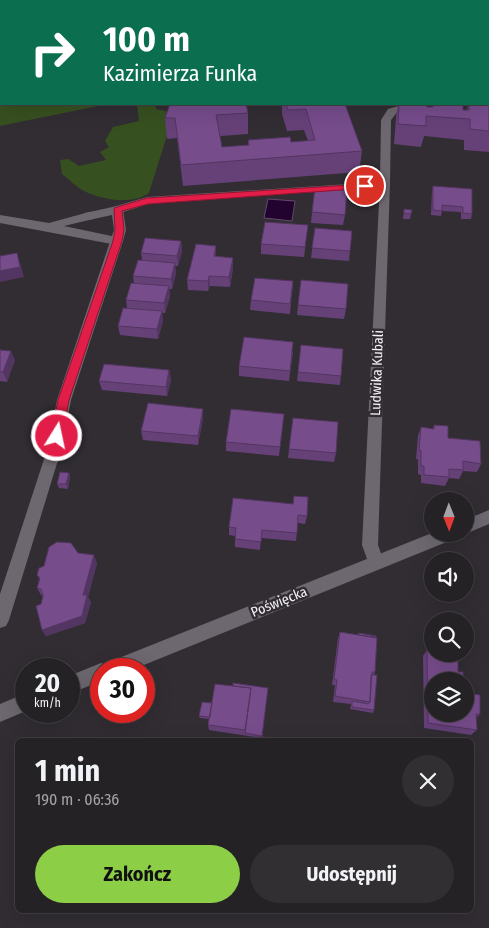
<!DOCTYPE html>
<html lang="pl">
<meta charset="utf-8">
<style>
:root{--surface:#252226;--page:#312f32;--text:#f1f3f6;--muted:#a3a4a7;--line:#423f43;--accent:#8cce46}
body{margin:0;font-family:"Fira Sans Condensed",sans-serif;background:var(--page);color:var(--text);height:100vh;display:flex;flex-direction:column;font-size:19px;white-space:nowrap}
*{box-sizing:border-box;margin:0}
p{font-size:16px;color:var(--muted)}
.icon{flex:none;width:28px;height:28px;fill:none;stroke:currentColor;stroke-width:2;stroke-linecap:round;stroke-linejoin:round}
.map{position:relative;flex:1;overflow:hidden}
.drawer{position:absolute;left:15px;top:738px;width:459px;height:175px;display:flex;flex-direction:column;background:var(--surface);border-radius:8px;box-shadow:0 5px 20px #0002,0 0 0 1px var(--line)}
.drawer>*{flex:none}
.guide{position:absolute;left:0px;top:0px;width:490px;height:105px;box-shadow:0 5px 20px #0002,0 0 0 1px var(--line);background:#0b6e4f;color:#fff;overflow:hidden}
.needle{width:32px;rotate:179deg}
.fabs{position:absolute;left:424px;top:492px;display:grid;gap:10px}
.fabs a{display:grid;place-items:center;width:50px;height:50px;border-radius:50%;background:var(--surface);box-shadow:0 5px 20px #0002,0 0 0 1px var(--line);font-size:25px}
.speed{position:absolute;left:15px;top:658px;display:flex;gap:10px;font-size:25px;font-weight:700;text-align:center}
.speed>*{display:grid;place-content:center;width:65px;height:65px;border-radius:50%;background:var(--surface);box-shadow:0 5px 20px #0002,0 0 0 1px var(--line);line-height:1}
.speed small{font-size:12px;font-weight:400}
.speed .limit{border:8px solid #d22;background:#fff;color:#111}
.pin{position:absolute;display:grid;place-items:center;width:42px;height:42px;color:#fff;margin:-21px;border:2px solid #fff;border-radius:50%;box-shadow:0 1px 5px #0007}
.me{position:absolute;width:55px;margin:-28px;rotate:10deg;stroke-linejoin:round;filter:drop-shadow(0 0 4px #0008)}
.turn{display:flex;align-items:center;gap:18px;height:105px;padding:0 20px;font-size:22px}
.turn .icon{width:65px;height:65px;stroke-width:2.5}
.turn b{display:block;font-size:35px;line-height:42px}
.round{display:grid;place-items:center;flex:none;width:52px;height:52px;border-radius:26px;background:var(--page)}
.headline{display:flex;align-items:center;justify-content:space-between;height:85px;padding:0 20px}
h1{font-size:30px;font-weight:700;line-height:38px}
.action{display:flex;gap:10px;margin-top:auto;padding:10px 20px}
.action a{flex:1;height:58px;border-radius:30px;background:var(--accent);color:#111;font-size:20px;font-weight:700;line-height:58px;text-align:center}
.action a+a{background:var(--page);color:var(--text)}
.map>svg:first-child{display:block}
.green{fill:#375020}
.water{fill:#22032f;stroke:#614b6b}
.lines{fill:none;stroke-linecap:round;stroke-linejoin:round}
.lane{fill:#6d686f;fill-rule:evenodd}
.street{fill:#6d686f;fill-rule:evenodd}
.secondary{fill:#6d686f;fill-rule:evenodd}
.wall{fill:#654178}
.shaded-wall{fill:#533561}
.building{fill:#764c8b;stroke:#533561}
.route{fill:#e11d48;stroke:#92132f}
.labels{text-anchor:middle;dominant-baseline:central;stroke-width:5;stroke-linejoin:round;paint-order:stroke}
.street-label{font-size:14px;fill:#f4f2f6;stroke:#312d33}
</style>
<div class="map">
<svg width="489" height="928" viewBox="0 0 489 928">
<rect width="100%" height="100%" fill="#312d33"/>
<path class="green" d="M0,0H164V1H1V104H108L0,126Z
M155,104L156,109L174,113L149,193C132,205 102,200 84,191C76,187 69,179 62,174L60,160L68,159L79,166L106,160L100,152L109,147L105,141L113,127L139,121L137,105Z"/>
<path class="water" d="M268,199L295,201L292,221L264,218Z"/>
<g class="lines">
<path class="lane" d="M402,105L416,106L421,109L416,112L398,111L391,120L390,182L385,185L380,182L381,120L388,109Z
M365,183L369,184L371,186L369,188L148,204L117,214L111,210L113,207L147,197Z
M89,212L95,216L93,219L64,226L121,238L123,241L121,244L117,245L0,223V215L49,223Z"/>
<path class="street" d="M385,179L390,182L378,545L384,562L382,567L376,569L370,567L362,545L380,182Z
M117,206L123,210L126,230L123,241L71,400L62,447L9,620L6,626L0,628V594L48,447L57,400L114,230L112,215L89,220L83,216L85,213Z"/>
<path class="secondary" d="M489,510V524L465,534H464L465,520Z
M432,533L456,534L454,539L134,669H101V681L69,694V676L101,663L104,664Z
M26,693V711L0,722V704Z"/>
</g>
<path class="wall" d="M325,0H354V1Z
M410,0H468L467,1H410Z
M282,104H345L362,151L359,172L183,186L177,138L167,139L165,118L248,113V134L220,136L222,147L248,145V140L291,142L308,141L304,130L287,131L282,114Z
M398,104H427V107H431L432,104H463V110H467L468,104H489V152L464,150V140L424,136L421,147L394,144L396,117Z
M433,186L472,214L471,219H461V212L442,211L441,216L431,215L432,191Z
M404,209L411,214L410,219H403Z
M312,212L345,215L343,225L311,223Z
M308,225L304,257L261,254V244Z
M315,228L350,251L349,261L311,258Z
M181,241L182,251L178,266H175L176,273L172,289H169L170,296L165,313H162L163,321L158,339L120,335L118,326L127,308L126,300L134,283L133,276L142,260L141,253Z
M216,257L233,258V268L230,287L210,286L208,291L188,290L187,280Z
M293,281L290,314L250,310L251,300Z
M298,305L346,309L344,319L297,315Z
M301,345L341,376L340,385L297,381Z
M0,350L15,360L7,382L0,381Z
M293,352L289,381L239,376V366Z
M169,370L171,380L167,396L102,390L99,381Z
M203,409V418L198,445L143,440L141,431Z
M284,414L279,456L226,451V442Z
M293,418L336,453L334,462L288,458Z
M434,425L448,438L481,464L477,472L463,471L459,479L449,478L445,486L421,483V475L418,474V459H416L418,436L421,427L433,429Z
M69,473L70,477L68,489L59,488L57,484Z
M293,503L307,516L305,524L298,523L296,541L261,538L260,550L235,547V536L229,535V527Z
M78,553L97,563L88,597L91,602L85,623L46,636L42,630L41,604L43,596L41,595L37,588L39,579L37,575Z
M340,632L358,635L359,633L375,672L374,675V710L373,713L350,709L351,704L333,702L335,685H332L338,638Z
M427,650L432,681L480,714L476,718L477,730L471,735L424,728L423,656Z
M233,686L268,688L262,737H255L209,730L208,725L209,719L200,718L199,716L212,703Z
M355,910H382V913L377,914Z"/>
<path class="shaded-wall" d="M181,241L182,251L178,266L177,256Z
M216,246V256L214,267V256Z
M17,253L20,263L24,277L0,282V271Z
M233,258V268L230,287L229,277Z
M175,263L176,273L172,289L171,279Z
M209,276L210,286L208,291V281Z
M169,286L170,296L165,313L164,303Z
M162,311L163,321L158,339L157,329Z
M11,351L15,360L7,382L3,372Z
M169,370L171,380L167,396L166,387Z
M203,409V418L198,445V436Z
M69,473L70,477L68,489L66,484Z
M94,555L97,563L88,597L91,602L85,623L46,636L42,630L83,595Z"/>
<path class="building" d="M170,104H246L248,113L216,115L222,147L249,145L248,140L290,137L291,142L315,140L306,109L288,110L286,104H345L362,151L181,165L175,118H165Z
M399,104H427V107H433V104H463V110H469V104H489V131L470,129V119L426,116V126L398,124Z
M433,186L472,189V214L463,213V207L442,205V211L433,210Z
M315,187L347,189L345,215L312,212Z
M404,209L412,210L411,214L404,213Z
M265,222L308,225L305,247L261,244Z
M315,228L352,231L350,251L312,248Z
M145,238L181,241L177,256L141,253Z
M196,244L216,246L214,256L233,258L229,277L209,276L208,281L187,280Z
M17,253L20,267L0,271V256Z
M138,260L175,263L171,279L133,276Z
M255,278L293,281L290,304L251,300Z
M301,280L348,284L346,309L298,305Z
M131,283L169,286L164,303L126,300Z
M123,308L162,311L157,329L118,326Z
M244,337L293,342L290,371L239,366Z
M301,345L343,349L341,376L298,372Z
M0,350L11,351L3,372H0Z
M104,364L169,370L166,387L99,381Z
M148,403L203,409L198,436L141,431Z
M231,409L284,414L280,447L226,442Z
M293,418L338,422L336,453L289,449Z
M434,425L448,426V438L480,441L481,464L463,461V470L449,469V477L424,475V466H421V450H419L421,427L434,429Z
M60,472L69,473L66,484H57Z
M294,496L308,497L307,516L298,515L297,533L262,530L261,542L235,539L236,528L229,527L233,498L293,504Z
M57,542L71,543L78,553L94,555L83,595H87L82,616L42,630L36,606L41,604L43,596L41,589L37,588L40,578L37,575L39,568L44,566L49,547Z
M340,632L377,638L375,672H372L370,702L335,696L337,680L334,679Z
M359,633L376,636V637L359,635Z
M427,650L432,651V654H458V672H463V681H432V714H465V693L480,695V714H476L477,730L428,723Z
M371,675H377L374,710L352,707V701L368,704L370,702Z
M233,683L268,688L262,736L245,733L251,688L233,686Z
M215,684L251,688L245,730L208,725Z
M202,702L212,703L210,717L199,716Z
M255,736L280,739V740H255Z
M366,910H382V913Z"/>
<path class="route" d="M365,184H368V188L148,204L122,211L124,230L122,241L69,400L62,436L61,440H53L51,436L58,400L113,241L115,230L114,208L147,198Z"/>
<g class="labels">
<g class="street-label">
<text transform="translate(377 373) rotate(-88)">Ludwika Kubali</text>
<text transform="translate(279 602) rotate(-22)">Poświęcka</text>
</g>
</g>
</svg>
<div class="fabs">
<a><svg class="needle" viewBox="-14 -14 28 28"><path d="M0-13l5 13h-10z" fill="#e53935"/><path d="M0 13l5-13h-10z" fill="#a3a4a7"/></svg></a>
<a><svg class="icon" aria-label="sound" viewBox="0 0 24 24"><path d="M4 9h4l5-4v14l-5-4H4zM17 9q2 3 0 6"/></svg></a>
<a><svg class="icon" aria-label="search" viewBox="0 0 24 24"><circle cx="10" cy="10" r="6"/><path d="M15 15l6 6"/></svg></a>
<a><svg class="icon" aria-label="layers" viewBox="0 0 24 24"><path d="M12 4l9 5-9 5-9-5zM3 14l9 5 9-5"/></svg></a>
</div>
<div class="speed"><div>20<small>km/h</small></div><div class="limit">30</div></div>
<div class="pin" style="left:365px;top:186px;background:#d93025"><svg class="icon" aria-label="arrive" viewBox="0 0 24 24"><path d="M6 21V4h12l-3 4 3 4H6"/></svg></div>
<svg class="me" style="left:57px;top:436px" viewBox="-20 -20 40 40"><circle r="17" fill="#e11d48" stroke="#fff" stroke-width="3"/><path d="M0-11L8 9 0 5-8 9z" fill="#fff"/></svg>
<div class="guide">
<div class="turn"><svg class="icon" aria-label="right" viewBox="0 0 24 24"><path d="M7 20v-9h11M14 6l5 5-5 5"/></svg><div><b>100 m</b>Kazimierza Funka</div></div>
</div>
<section class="drawer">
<div class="headline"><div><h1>1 min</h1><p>190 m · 06:36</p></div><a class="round"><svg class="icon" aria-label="close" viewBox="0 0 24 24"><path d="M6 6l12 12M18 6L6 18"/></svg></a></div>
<div class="action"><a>Zakończ</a><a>Udostępnij</a></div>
</section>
</div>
